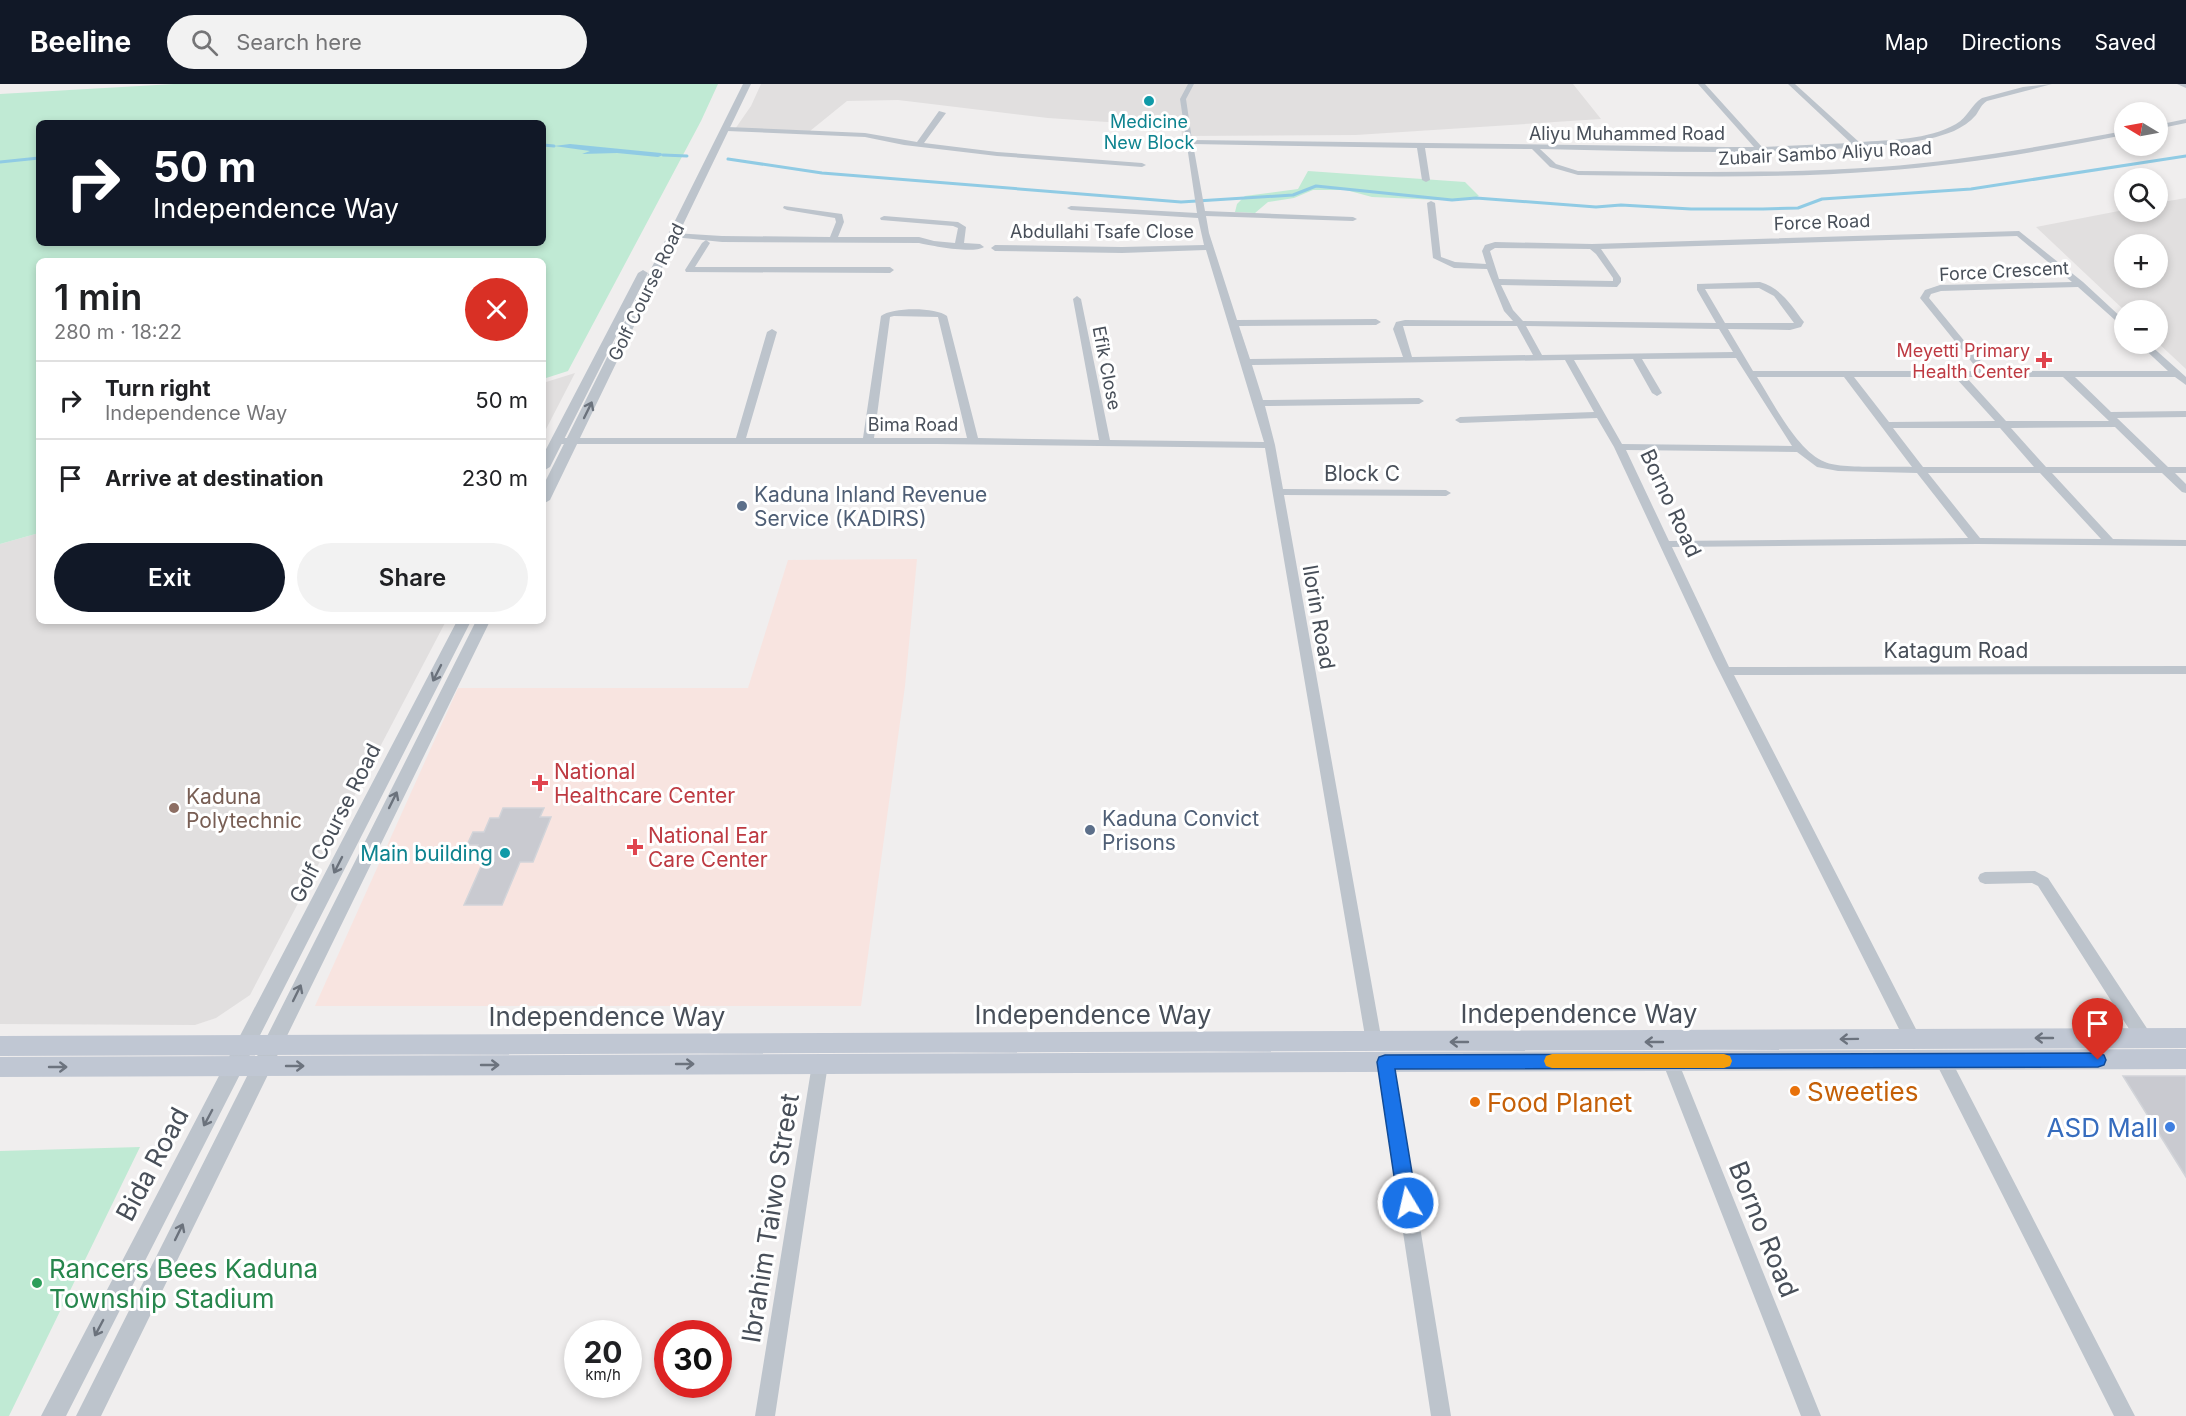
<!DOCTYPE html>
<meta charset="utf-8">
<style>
:root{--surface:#fff;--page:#f2f2f2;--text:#202124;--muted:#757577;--line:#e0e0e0;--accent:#111827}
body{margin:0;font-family:Inter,sans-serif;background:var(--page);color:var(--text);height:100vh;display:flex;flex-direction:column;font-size:22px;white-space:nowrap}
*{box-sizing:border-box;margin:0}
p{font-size:20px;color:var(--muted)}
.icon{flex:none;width:33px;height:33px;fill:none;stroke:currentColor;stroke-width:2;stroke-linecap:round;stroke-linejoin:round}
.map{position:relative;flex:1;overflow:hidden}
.sheet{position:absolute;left:36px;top:174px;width:510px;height:366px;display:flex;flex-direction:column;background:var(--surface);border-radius:9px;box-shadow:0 3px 9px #0003}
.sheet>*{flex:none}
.banner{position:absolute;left:36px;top:36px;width:510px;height:126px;border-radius:9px;box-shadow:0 3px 9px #0003;background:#111827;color:#fff;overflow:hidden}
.needle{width:39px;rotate:280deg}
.tools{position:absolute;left:2114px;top:18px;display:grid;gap:12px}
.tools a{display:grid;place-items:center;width:54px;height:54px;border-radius:50%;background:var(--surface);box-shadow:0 3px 9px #0003;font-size:30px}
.speed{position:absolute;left:564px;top:1236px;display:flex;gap:12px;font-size:30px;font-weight:700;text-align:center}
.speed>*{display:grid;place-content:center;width:78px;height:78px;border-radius:50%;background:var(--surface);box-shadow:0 3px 9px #0003;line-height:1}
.speed small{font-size:15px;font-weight:400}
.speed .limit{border:9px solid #d22;background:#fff;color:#111}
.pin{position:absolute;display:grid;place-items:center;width:51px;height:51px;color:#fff;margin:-62px -26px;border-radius:50% 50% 50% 0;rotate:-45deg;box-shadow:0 0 6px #0007}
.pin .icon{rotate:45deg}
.me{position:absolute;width:66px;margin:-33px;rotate:351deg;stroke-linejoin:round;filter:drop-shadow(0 0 4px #0008)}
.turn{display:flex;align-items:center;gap:21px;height:126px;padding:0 18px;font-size:27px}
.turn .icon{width:78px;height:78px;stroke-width:2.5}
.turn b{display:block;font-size:42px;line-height:51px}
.round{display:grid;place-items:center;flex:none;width:63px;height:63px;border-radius:32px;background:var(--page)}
.summary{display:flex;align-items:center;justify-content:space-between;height:102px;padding:0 18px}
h1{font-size:36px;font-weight:600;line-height:45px}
.button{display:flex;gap:12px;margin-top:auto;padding:12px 18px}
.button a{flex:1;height:69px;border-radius:36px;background:var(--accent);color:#fff;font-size:24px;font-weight:600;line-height:69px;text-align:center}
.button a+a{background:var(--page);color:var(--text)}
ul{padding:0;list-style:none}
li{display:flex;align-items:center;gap:18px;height:78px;padding:0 18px;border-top:2px solid var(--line)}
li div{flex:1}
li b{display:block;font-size:22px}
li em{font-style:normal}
header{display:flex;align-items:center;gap:36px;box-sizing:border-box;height:84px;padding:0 30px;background:var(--accent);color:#fff}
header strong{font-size:28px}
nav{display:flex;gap:33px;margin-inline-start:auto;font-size:21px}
.search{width:420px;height:54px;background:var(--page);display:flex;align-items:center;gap:15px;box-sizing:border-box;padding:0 21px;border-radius:33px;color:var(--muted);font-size:22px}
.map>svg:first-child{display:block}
.education{fill:#e1dfdf;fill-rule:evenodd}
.medical{fill:#f8e4e0}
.green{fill:#c0ead4;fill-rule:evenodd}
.water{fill:#90cbe4}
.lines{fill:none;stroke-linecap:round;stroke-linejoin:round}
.stream{stroke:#90cbe4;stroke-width:3}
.building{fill:#c9cad0;stroke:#d2d4d9;stroke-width:1.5}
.minor{fill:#bdc4cc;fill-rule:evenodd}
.tertiary{fill:#bdc4cc;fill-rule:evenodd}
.secondary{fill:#c0c7d3;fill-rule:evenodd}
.oneway{stroke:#6b727c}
.oneway2{stroke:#6c737e}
.route{fill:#1a73e8;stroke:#114b97;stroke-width:1.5}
.slow{fill:#f59e0b}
.culture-dot{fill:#0f9aa8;stroke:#fff;stroke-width:2}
.health-dot{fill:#e0444e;stroke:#fff;stroke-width:2}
.service-dot{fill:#5c6f8a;stroke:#fff;stroke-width:2}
.education-dot{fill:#8d6e63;stroke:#fff;stroke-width:2}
.food-dot{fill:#e8710a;stroke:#fff;stroke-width:2}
.shop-dot{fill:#3f7fe0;stroke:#fff;stroke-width:2}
.leisure-dot{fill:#2e9e5b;stroke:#fff;stroke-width:2}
.labels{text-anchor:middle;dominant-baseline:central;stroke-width:6;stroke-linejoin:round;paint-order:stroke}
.far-culture-label{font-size:18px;fill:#0d838f;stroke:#fff}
.far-street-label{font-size:18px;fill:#484f59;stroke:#fff}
.far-health-label{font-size:18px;fill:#be3a42;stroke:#fff;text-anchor:end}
.street-label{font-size:21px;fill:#484f59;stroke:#fff}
.service-label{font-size:21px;fill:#4e5e75;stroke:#fff;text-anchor:start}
.health-label{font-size:21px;fill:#be3a42;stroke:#fff;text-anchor:start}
.education-label{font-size:21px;fill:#785e54;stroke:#fff;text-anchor:start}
.culture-label{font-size:21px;fill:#0d838f;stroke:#fff;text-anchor:end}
.near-street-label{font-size:26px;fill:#484f59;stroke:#fff}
.near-food-label{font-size:26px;fill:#c56008;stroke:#fff;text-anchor:start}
.near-shop-label{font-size:26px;fill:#366cbe;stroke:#fff;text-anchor:end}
.near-leisure-label{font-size:26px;fill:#27864d;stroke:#fff;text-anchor:start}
</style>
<header>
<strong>Beeline</strong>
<div class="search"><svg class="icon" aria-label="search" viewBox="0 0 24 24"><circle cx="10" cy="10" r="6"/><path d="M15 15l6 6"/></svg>Search here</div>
<nav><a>Map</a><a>Directions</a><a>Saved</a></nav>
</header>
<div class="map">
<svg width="2186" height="1332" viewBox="0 0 2186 1332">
<rect width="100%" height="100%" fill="#f0eeee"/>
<path class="education" d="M761,0H1573L1601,35L1356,51L1182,52L1181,43L1048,34L898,16L847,17L810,47L735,45L751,22Z
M2186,114V285L2157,258V226H2124L2036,143L2124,126L2157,128V119ZM2124,160H2157V194H2124Z
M575,289L543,351V299Z
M39,449V537H446L250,911L216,934L195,941L0,940V460Z"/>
<path class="medical" d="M917,475L905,602L861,922H315L458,604H748L788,476Z"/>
<path class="green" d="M174,0H718L701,37L568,287L543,295V177H39V449L0,460V10ZM39,39H543V159H39Z
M1308,87L1465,98L1479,112L1472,115L1439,116L1372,113L1346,106H1313L1294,114L1268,118L1255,129L1235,128L1237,120L1245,112L1298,105Z
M140,1063L9,1332H0V1067Z"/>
<path class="water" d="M570,60L661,69L663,71L658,73L617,69L582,70L590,67L554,62Z"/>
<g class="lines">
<path class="stream" d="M543,61L554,62
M663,71L687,72
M728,75L822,89L1181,118L1293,111L1316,102L1452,116L1476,114L1596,123L1621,121L1691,125H1763L1798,124L1822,115L1971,105L2186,72
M0,78L39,74"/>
</g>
<path class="building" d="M503,724H544L540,733H551L533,778H520L502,821H464L483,778H470L478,761H467L473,748H484L490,734H499Z
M2123,992H2186V1093Z"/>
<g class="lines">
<path class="minor" d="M1188,0H1194L1186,15L1192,56L1727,63H1754L1698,0H1705L1762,63L1851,59L1788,0H1795L1859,58C1890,56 1928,56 1956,40C1968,33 1971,21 1982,14L2023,3L2052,0L1987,17C1981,21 1980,25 1976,31C1970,38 1962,43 1954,47C1922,60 1884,61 1851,64C1747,71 1643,67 1540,65L1556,80L1578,87C1678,88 1779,90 1880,83C1962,77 2043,62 2124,47V51C2043,67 1962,81 1880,87C1779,95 1678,92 1578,91L1550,83L1532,65L1425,64L1430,96L1426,98L1422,96L1417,64L1193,60L1205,127L1353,133L1357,135L1353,137L1206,132L1209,149L1237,236L1376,235L1381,238L1376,241L1239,242L1250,275L1403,273L1393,245L1396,238L1405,236L1513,237L1504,227L1487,185L1454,184L1433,174L1427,119L1431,117L1435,119L1441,173L1455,178L1486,180L1482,167L1485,161L1495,158L1592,160L2019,147L2083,198L2124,236V244L2078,203L1941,207L1931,210L1929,214L1989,287H2168L2139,260H2149L2186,293V301L2175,293H2075L2111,328L2186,327V333L2117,334L2168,383H2186V389H2175L2186,400V409L2182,408L2162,389H2052L2113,455L2186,456V462L1977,460L1672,463L1729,583L2186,582V590L1734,591L1918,949L1920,954L1918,959L1912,961L1906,959L1713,575L1614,363L1597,334L1460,339L1455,336L1460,333L1594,328L1565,276L1252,281L1263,316L1419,314L1424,317L1419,320L1265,322L1275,361L1283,405L1446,406L1451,409L1446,412L1284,411L1382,958L1380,963L1374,965L1368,963L1366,958L1265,364L937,360H556L551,357L556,354H736L767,248L772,245L777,248L746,354H863L881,232C892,223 936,223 947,232L978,354L1099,356L1073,215L1077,212L1081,215L1110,356L1264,358L1206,166L1122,169L995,167L991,164L995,161L1122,163L1204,161L1198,134L1071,126L1067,124L1071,122L1197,129L1180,15ZM2017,152L2072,198L1940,201L1925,206L1920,214L1979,287H1753L1728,245L1790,246L1801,243L1804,238C1791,221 1781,204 1760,198L1697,200V206L1716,239L1523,237L1513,226L1501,201L1617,203L1621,198V194L1601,165ZM1495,164L1590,165L1596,170L1613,194V197L1499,195L1490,167ZM1759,204L1774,212L1794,239H1725L1705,205ZM894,232L938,233L967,354H874L890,233ZM1403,242H1517L1533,271L1412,273ZM1526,242L1719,245L1733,268L1542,271ZM1736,274L1792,362L1622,360L1574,276L1633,275L1652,309L1657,312L1662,309L1642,275ZM1757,293H1844L1912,383C1892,382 1840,385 1825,378C1797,367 1773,318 1757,293ZM1854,293H1955L1995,337L1889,338ZM1966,293H2063L2109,337H2006ZM2115,343L2156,383H2046L2011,344ZM1893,344H2000L2034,383H1923ZM1626,366L1797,368L1817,383L1838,387L1917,389L1968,454L1669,457ZM1928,389H2040L2101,455L1980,454Z
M2177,0H2186V4Z
M939,27L946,29L924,59L997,68L1142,79L1146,81L1142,83L997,72L904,61L865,53L727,47L723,45L727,43L865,49L917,58Z
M2186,35V39L2157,45V41Z
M784,122L842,130L844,138L838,153H919L934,157L955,159L958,144L953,142L881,136L880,134L884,132L958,138L966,143L964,159L980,160L984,163C973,170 933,162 919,159L722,158L674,153L670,151L674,149L722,152L830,153L836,138L835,134L787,126L783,124Z
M706,156L710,159L695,183H890L894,186L890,189L686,188L685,186L702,159Z
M2035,787L2048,794L2150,949L2152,954L2150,959L2144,961L2138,959L2038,802L2032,799L1985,800L1980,798L1978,794L1980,790L1985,788Z
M1670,970L1676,972L1678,977L1821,1332H1801L1662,977L1664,972Z
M1943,970L1949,972L2135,1332H2114L1935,977L1937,972Z
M1385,971L1391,973L1393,978L1451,1332H1431L1377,978L1379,973Z
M820,973L826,975L828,980L775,1332H755L812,980L814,975Z"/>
<path class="tertiary" d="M743,0H751L550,416L543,420V402Z
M643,186L648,189L550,383L543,387V371L638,189Z
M457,537H471L66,1332H41Z
M476,537H490L101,1332H76Z"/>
<path class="secondary" d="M2186,944V964L0,972V952Z
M2186,965V985L0,993V973Z"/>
</g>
<defs><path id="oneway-shaft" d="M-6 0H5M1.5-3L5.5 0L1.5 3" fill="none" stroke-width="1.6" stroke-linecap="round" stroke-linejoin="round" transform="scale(1.5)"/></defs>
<g class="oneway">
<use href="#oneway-shaft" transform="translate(588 326) rotate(-64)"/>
<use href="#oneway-shaft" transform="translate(437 589) rotate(117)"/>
<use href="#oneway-shaft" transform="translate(393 716) rotate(-64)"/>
<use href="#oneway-shaft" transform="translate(338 781) rotate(117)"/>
<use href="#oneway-shaft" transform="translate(297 909) rotate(-64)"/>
<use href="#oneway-shaft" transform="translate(208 1034) rotate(118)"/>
<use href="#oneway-shaft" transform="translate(179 1148) rotate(-64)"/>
<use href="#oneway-shaft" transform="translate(99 1244) rotate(118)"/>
</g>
<g class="oneway2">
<use href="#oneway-shaft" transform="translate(2044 954) rotate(180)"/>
<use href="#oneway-shaft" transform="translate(1849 955) rotate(179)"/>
<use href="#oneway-shaft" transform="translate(1459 958) rotate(180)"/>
<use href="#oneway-shaft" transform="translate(1654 958) rotate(180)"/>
<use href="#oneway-shaft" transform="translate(685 980)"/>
<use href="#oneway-shaft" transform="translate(490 981)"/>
<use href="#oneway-shaft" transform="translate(295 982)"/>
<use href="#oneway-shaft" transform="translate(58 983)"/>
</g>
<path class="route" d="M2098,969L2104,971L2106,976L2104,981L2098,983L1395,985L1417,1119L1414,1125L1408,1128L1401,1125L1398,1119L1377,978L1379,973L1385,971Z"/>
<path class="slow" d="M1552,970H1724L1730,972L1732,977L1730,982L1724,984H1552L1546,982L1544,977L1546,972Z"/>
<g class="culture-dot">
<circle cx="1149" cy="17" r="6"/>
<circle cx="505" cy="769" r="6"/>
</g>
<g class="health-dot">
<path d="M2041 267h6v6h6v6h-6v6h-6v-6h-6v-6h6z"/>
<path d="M537 690h6v6h6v6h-6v6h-6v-6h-6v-6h6z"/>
<path d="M632 754h6v6h6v6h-6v6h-6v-6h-6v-6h6z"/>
</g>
<g class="service-dot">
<circle cx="742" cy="422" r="6"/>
<circle cx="1090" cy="746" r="6"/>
</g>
<circle class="education-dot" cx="174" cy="724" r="6"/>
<g class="food-dot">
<circle cx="1795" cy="1007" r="6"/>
<circle cx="1475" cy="1018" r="6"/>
</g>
<circle class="shop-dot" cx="2170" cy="1043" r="6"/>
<circle class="leisure-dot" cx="37" cy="1199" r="6"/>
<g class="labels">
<g class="far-culture-label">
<text x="1149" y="37">Medicine<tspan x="1149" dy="21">New Block</tspan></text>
</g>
<g class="far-street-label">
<text x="1627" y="49">Aliyu Muhammed Road</text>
<text transform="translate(1825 69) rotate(-3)">Zubair Sambo Aliyu Road</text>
<text transform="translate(1822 138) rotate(-2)">Force Road</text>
<text x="1102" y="147">Abdullahi Tsafe Close</text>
<text transform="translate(2004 187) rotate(-3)">Force Crescent</text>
<text transform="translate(646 208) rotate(-64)">Golf Course Road</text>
<text transform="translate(1107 284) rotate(79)">Efik Close</text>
<text x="913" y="340">Bima Road</text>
</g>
<g class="far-health-label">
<text x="2030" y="266">Meyetti Primary<tspan x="2030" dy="21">Health Center</tspan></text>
</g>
<g class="street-label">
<text x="1362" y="389">Block C</text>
<text transform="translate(1671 419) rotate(65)">Borno Road</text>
<text transform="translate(1319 533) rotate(80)">Ilorin Road</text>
<text x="1956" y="566">Katagum Road</text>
<text transform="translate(335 739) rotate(-63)">Golf Course Road</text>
</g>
<g class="service-label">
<text x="754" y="410">Kaduna Inland Revenue<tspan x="754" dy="24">Service (KADIRS)</tspan></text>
<text x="1102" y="734">Kaduna Convict<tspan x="1102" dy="24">Prisons</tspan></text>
</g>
<g class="health-label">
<text x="554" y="687">National<tspan x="554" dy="24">Healthcare Center</tspan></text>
<text x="648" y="751">National Ear<tspan x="648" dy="24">Care Center</tspan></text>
</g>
<g class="education-label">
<text x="186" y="712">Kaduna<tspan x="186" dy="24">Polytechnic</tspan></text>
</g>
<g class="culture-label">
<text x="493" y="769">Main building</text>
</g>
<g class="near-street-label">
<text x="1579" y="929">Independence Way</text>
<text x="1093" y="930">Independence Way</text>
<text x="607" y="932">Independence Way</text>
<text transform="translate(152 1080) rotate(-62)">Bida Road</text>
<text transform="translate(770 1134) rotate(-81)">Ibrahim Taiwo Street</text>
<text transform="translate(1764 1145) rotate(68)">Borno Road</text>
</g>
<g class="near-food-label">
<text x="1807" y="1007">Sweeties</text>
<text x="1487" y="1018">Food Planet</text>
</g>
<g class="near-shop-label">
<text x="2158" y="1043">ASD Mall</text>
</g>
<g class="near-leisure-label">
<text x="49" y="1184">Rancers Bees Kaduna<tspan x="49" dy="30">Township Stadium</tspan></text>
</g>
</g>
</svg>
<div class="tools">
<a><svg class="needle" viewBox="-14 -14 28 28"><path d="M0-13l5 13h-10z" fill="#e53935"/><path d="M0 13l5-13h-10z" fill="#757577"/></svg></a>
<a><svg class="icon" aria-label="search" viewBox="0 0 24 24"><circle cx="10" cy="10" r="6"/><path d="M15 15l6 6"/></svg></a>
<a>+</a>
<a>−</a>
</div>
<div class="speed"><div>20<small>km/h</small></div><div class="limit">30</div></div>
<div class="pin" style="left:2098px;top:976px;background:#d93025"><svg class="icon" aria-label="arrive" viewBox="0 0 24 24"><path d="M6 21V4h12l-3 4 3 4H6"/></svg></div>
<svg class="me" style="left:1408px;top:1119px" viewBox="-20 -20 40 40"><circle r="17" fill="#1a73e8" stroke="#fff" stroke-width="3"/><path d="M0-11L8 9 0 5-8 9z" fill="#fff"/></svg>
<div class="banner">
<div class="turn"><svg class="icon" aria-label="right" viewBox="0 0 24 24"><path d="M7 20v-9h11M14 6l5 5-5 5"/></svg><div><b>50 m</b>Independence Way</div></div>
</div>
<section class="sheet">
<div class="summary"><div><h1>1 min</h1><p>280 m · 18:22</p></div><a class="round" style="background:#d93025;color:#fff"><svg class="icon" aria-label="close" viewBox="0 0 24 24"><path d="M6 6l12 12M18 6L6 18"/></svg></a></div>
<ul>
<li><svg class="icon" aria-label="right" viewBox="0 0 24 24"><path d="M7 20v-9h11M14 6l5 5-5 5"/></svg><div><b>Turn right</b><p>Independence Way</p></div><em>50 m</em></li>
<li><svg class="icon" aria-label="arrive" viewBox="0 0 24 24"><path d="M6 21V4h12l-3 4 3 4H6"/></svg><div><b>Arrive at destination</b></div><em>230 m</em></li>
</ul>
<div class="button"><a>Exit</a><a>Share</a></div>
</section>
</div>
